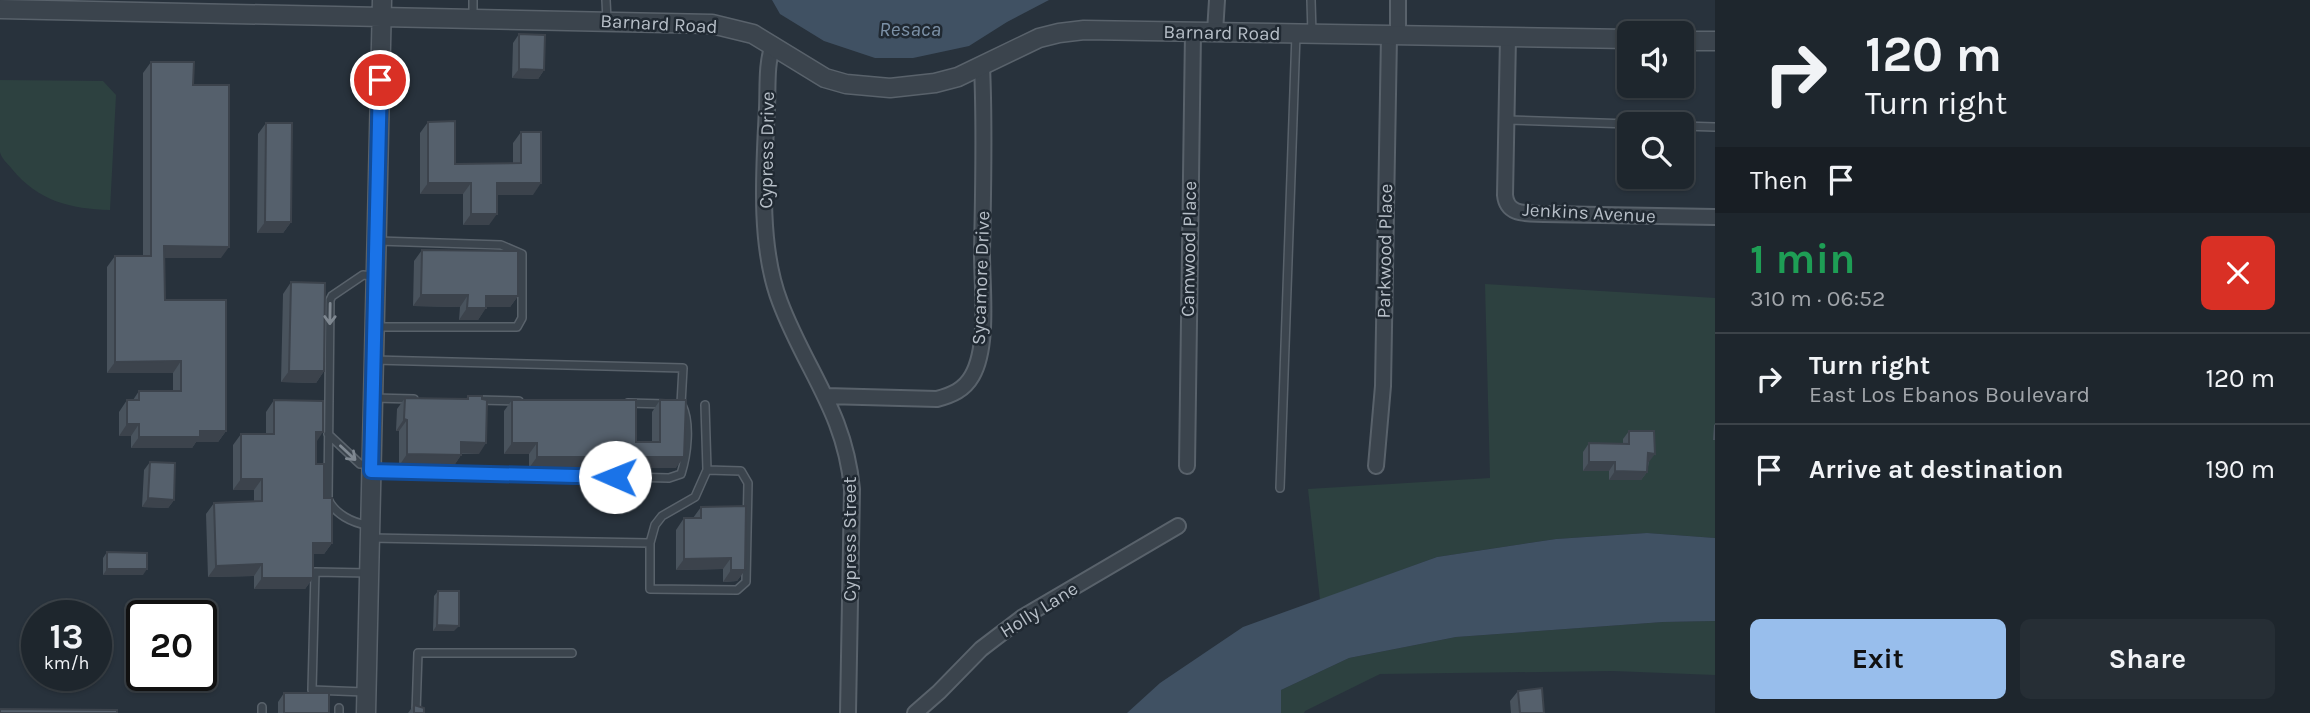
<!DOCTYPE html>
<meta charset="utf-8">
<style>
:root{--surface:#1e262d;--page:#262e35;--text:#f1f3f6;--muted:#a1a5aa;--line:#3c4349;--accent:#98beec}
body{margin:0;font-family:Karla,sans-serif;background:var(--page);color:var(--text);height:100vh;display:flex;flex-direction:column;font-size:26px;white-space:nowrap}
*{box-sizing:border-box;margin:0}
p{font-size:23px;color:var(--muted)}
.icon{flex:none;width:38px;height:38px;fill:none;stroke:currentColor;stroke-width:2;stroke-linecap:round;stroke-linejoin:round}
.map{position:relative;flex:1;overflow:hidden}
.side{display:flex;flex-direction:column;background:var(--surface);width:595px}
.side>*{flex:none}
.hud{background:#1e262d;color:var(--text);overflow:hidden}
.buttons{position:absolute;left:1617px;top:21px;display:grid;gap:14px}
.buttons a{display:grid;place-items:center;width:77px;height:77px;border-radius:10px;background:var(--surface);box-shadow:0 2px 5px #0004,0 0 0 2px var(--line);font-size:35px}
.speed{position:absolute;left:21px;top:600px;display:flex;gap:14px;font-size:35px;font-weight:700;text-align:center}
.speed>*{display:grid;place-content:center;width:91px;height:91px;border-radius:50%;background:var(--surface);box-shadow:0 2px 5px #0004,0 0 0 2px var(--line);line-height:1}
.speed small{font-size:18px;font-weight:400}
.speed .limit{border:4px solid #111;border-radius:10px;background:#fff;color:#111}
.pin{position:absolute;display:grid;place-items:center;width:60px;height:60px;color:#fff;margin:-30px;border:4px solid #fff;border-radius:50%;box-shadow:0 2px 7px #0007}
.me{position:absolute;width:77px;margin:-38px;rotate:271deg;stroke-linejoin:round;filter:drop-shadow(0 0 5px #0008)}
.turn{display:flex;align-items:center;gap:24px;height:147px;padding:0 35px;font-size:32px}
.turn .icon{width:91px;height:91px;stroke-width:2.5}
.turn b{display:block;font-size:49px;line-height:60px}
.then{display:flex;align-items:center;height:66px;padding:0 35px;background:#0003;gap:14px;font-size:26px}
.round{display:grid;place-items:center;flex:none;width:74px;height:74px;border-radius:10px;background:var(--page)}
.head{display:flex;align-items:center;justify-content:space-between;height:119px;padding:0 35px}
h1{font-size:42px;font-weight:700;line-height:52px;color:#1e9e55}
.button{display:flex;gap:14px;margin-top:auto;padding:14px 35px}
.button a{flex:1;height:80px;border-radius:10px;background:var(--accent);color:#111;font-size:28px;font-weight:700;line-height:80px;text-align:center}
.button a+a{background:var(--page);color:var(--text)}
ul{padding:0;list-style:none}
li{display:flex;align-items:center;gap:21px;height:91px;padding:0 35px;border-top:2px solid var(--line)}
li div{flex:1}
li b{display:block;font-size:26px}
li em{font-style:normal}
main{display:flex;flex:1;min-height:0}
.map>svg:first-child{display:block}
.green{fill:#2d4140}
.water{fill:#405163}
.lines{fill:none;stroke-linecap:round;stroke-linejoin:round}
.service-casing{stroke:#59626b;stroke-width:10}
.minor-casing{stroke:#59626b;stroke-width:18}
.tertiary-casing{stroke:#59626b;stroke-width:21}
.service{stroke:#3b444d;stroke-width:7}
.minor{stroke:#3b444d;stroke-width:14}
.tertiary{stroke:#3b444d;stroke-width:18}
.wall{fill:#49535d}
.shaded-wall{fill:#3c434c}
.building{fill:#55606c;stroke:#3c434c;stroke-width:2}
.oneway{stroke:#7f8891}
.route-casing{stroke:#114b97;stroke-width:18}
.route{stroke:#1a73e8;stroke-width:12}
.labels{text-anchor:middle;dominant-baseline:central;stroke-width:5;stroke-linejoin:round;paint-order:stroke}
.street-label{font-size:19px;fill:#b7bfc8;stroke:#202932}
.water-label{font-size:21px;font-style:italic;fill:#7c91a7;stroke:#202932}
</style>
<main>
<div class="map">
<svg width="1715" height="713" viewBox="0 0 1715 713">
<rect width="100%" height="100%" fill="#28323c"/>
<path class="green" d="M0,80L103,81L116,95L110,210C71,209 38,201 12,169C8,164 1,158 0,152C0,133 0,100 0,80Z
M1485,284L1715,298V538L1647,533L1556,539L1437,557L1320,600L1308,489L1490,478Z
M1715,621V675L1613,671L1380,674L1305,711L1304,713H1281V690L1349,658L1456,637L1663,622Z"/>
<path class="water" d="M772,0H1049L1007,22L969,46L913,58H875L824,41L780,14Z
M1647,533L1715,538V621L1663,622L1456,637L1349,658L1281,690V713H1127L1160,683L1243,627L1437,557L1556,539Z"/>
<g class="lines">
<g class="service-casing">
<path id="service" d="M606,0L607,20
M1311,0L1312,34
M473,17V0
M1507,120L1630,124
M1682,126L1715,127
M375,327H517L522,318V254L501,245L378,241
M374,360L683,368L681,404H677
M373,398L414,399
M478,400L519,401
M628,403L666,404
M328,434L360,464H371
M372,471L669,478L681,474C687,455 691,423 682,405
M1280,488L1296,34
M368,525C352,523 335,514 328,499L330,300L332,296L363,275L374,276
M370,538L650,543V589L737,590L746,582L748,483L741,471L707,470L705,405
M650,543L655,525L662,516L695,497L707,470
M365,692L312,690L315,572L369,573
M262,713V707
M339,713V708
M416,713L418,653H572"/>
</g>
<g class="minor-casing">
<path id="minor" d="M1215,32L1217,0
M1398,36V0
M1508,37L1505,195C1507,216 1527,213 1544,214L1715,217
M773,45C766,64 768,87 767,108C764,169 758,245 780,302C806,371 845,412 852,489L848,713
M826,396L937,399C952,395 964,390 972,376C989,347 982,288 982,254C983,192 985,129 982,67
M1187,466L1193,32
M1376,466L1383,386L1389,36
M915,713L939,692L981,649L1023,617L1178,526"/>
</g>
<g class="tertiary-casing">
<path id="tertiary" d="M0,9L712,24L753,34L825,78L846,84L890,88L935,83L958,77L1039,38L1059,33L1084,30L1629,39
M1682,41H1715
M366,713L382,0"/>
</g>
<use href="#service" class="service"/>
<use href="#minor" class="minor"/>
<use href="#tertiary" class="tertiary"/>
</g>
<path class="wall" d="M519,34L544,70L538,79L512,78L513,43Z
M151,62L193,85L221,258H164L165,300L226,431L218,442H196L192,448H131V436H119V412L127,400H133L139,391H173V373H107V267L115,256H143V73Z
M428,122L455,164L513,163V143L521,132L533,195H497L489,225H463V194H420V133Z
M266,123L291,222L283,233H257L258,134Z
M422,250L518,296L510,307H486L478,320H459L460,307L413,306L414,261Z
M291,282L324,371L316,383L281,382L283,294Z
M468,396L479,454H461V455L453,467L399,466V431H396L397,409L405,398L466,399Z
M274,400L316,443V464L324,498L332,543L324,554H313V578L305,589H254V576L208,577L206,514L214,503L254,502V490H233V445L241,434H266V412Z
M512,400L636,442H652V412L660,400L676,468H529V454H504V411Z
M1715,424V440H1713L1714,425Z
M1629,431L1649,462L1647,472L1641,480H1609V471H1583V452L1589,443L1623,444V439Z
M150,462L174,500L168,508L142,507L144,470Z
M701,507L745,570L737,581L723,582V569L676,570V530L684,518H693Z
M107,552L143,575H103V558Z
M438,591L454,631H433L434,596Z
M1518,691L1544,713H1511L1510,701Z
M284,693L329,713H278V702Z
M414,705L424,713H408Z"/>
<path class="shaded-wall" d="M519,69L544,70L538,79L512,78Z
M428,183H471L463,194H420Z
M497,183H541L533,195H489Z
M471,214H497L489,225H463Z
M265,222H291L283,233H257Z
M164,246L229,247L221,258H156Z
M421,295H468L460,307L413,306Z
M486,296H518L510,307H478Z
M467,308H486L478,320H459Z
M181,361L173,373H107L115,362Z
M289,371H324L316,383L281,382Z
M404,419L407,420L399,431H396Z
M127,424H139L131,436H119Z
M200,431H226L218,442H196L192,448H131L139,437Z
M316,432H323L315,444Z
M461,442L486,443L479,454L453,453Z
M512,443H537L529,454H504Z
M1648,453L1655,454L1649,462H1642Z
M407,454L461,455L453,467L399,466Z
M537,457H684L676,468H529Z
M1589,462H1615L1609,471H1583Z
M1615,471L1647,472L1641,480H1609Z
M241,479H262L254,490H233Z
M148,498L174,500L168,508L142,507Z
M313,543H332L324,554H305Z
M731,558L723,569L676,570L684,559Z
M262,564L254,576L208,577L216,566Z
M107,569H147L143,575H103Z
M731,570H745L737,581L723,582Z
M262,578H313L305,589H254Z
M437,625L459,626L454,631H433Z"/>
<path class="building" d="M519,34L545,35L544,70L519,69Z
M151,62H194L193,85H229V247L164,246L165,300H226V431H200V437H139V424H127V400H139V391H181V361L115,362V256H151Z
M455,121V164L521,163V132H541V183H497V214H471V183H428V122Z
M266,123H292L291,222H265Z
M422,250L518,251V296H486V308H467L468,295H421Z
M291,282L325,283L324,371H289Z
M468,396H482V399L487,400L486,443L461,442V455L407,454V420L404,419L405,398L468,399Z
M274,400L323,401V432H316V464H324V498H332V543H313V578H262V564L216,566L214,503L262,501V479H241V434H274Z
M512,400H636V442H660V400H686L684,457H537V443H512Z
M1629,431H1654L1655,454L1648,453L1647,472L1615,471V462H1589V443L1629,444Z
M150,462L175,463L174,500L148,498Z
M746,506L745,570H731V558L684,559V518H701V507Z
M107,552L147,553V569H107Z
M438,591H459V626L437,625Z
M1542,688L1544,713H1520L1518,691Z
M284,693H329V713H284Z
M414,705L424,708V713H414Z
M0,709L117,710V713H0Z"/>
<defs><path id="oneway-shaft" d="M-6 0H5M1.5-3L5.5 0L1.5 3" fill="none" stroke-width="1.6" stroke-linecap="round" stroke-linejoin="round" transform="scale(1.75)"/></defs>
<g class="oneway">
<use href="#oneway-shaft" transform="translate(330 314) rotate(91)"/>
<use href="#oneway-shaft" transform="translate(348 453) rotate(43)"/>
</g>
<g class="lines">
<g class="route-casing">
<path id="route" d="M380,80L371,471L615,477"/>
</g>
<use href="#route" class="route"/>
</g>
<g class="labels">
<g class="street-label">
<text transform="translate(659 24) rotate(3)">Barnard Road</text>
<text transform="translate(1222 33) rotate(1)">Barnard Road</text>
<text transform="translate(767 150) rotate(-89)">Cypress Drive</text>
<text transform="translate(1589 213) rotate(3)">Jenkins Avenue</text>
<text transform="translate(1189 249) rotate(-89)">Camwood Place</text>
<text transform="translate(1385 251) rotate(-89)">Parkwood Place</text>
<text transform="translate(981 278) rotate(-88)">Sycamore Drive</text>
<text transform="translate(850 539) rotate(-90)">Cypress Street</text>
<text transform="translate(1039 610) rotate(-32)">Holly Lane</text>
</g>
<g class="water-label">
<text x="910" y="29">Resaca</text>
</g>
</g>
</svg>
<div class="buttons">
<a><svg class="icon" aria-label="sound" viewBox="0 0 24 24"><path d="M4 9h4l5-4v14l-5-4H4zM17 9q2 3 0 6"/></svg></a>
<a><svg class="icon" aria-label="search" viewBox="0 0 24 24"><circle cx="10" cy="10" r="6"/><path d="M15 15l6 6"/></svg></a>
</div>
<div class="speed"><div>13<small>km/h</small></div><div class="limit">20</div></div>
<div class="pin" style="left:380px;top:80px;background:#d93025"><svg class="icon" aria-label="arrive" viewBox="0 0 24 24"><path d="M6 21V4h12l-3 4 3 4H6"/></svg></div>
<svg class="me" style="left:615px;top:477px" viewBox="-20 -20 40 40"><circle r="19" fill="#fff"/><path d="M0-13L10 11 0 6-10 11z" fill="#1a73e8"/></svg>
</div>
<section class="side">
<div class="hud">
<div class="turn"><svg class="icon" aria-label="right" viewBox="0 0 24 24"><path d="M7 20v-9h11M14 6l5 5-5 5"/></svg><div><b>120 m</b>Turn right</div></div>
<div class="then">Then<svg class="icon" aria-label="arrive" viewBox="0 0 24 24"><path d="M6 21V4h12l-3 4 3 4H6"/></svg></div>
</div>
<div class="head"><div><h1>1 min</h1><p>310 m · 06:52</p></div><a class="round" style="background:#d93025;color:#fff"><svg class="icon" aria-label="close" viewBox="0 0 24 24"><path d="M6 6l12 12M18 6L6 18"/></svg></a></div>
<ul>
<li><svg class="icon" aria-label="right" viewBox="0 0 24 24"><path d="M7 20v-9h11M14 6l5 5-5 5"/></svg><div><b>Turn right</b><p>East Los Ebanos Boulevard</p></div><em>120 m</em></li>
<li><svg class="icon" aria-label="arrive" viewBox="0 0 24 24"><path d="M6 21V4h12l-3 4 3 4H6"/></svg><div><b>Arrive at destination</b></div><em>190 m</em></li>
</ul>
<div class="button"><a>Exit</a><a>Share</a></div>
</section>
</main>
